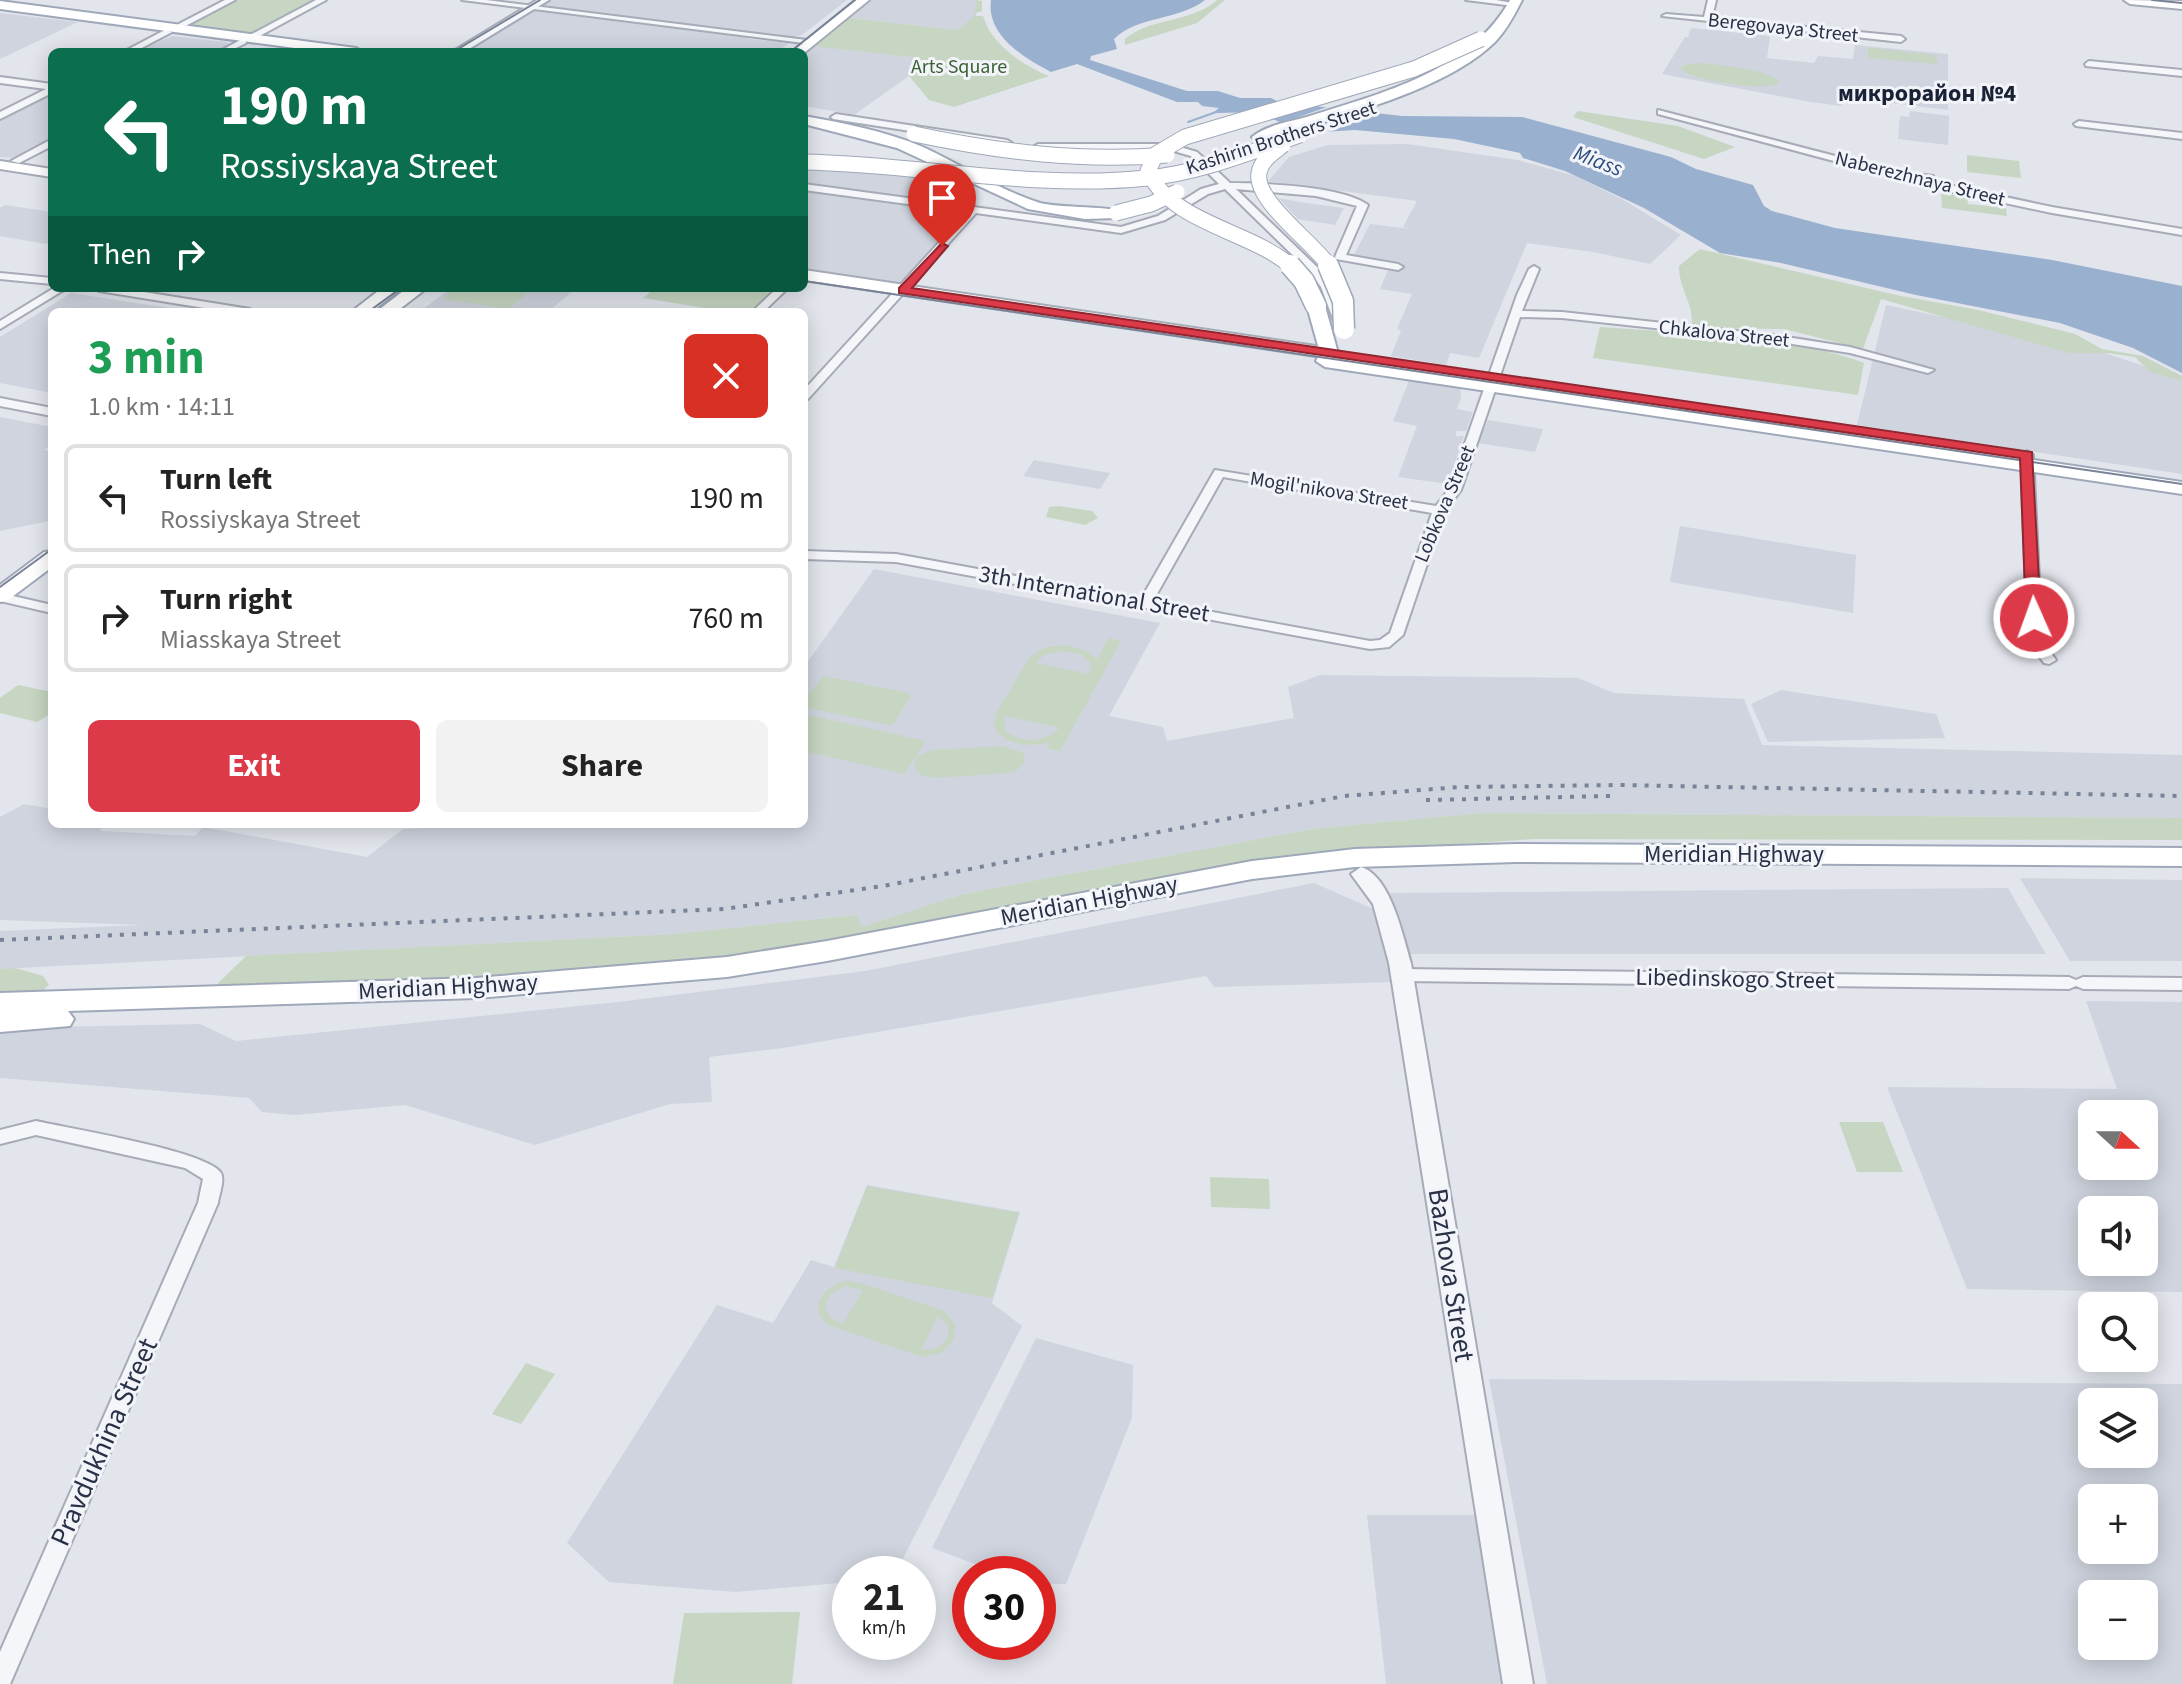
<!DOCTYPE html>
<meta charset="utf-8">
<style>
:root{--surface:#fff;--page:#f2f2f2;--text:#222;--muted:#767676;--line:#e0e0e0;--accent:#dd3a49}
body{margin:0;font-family:"Source Sans 3",sans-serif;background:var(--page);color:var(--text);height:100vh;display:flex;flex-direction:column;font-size:30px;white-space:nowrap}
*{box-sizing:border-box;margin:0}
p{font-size:26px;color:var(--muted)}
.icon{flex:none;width:44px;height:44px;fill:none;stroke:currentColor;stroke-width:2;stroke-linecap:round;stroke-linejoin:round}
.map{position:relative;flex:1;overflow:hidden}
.drawer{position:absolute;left:48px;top:308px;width:760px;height:520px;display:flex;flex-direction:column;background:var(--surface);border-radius:12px;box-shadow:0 4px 20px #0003}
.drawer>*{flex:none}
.guide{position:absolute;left:48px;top:48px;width:760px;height:244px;border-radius:12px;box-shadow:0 4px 20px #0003;background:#0b6e4f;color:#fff;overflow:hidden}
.needle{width:52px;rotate:111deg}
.fabs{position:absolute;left:2078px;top:1100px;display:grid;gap:16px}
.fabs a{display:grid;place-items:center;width:80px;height:80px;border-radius:12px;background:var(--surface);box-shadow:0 4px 20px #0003;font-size:40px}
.speed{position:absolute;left:832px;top:1556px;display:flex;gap:16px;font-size:40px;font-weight:700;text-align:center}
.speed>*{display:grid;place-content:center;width:104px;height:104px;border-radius:50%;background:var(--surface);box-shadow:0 4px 20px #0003;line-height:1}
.speed small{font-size:20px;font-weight:400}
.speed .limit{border:12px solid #d22;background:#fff;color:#111}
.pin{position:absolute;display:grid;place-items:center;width:68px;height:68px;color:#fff;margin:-82px -34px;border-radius:50% 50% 50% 0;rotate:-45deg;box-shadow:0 0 8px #0007}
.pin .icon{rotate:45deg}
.me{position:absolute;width:88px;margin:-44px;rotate:358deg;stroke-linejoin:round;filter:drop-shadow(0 0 6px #0008)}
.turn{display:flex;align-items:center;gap:28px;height:168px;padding:0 40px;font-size:36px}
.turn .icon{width:104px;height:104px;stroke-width:2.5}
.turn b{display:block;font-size:56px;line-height:68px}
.then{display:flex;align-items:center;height:76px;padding:0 40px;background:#0003;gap:16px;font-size:30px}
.round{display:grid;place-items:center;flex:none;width:84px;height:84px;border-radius:12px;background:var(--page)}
.overview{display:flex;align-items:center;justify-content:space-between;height:136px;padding:0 40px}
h1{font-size:48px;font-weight:700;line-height:60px;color:#1e9e55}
.cta{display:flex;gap:16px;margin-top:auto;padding:16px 40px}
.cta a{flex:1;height:92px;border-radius:12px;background:var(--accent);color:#fff;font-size:32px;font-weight:700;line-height:92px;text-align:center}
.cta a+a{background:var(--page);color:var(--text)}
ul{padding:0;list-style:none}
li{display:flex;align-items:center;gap:24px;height:108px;margin:0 16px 12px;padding:0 24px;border:4px solid var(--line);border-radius:12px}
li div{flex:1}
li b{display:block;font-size:30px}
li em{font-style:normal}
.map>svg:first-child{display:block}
.built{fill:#cfd4de;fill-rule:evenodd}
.green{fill:#c6d6c2;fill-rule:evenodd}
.water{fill:#99b0cf}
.pier{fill:#e2e5ec}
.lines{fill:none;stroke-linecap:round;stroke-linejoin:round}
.stream{stroke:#99b0cf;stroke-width:2}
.minor-casing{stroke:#a6abb7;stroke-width:4}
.tertiary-casing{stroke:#a6abb7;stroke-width:4}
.secondary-casing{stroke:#a6abb7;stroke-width:4}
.primary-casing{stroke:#9fa8b9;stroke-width:4}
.minor{fill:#f5f6f9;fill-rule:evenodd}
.tertiary{fill:#f5f6f9;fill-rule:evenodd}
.secondary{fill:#fff;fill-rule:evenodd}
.primary{fill:#fff;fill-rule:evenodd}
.tram{stroke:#798397;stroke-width:2}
.rail{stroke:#798397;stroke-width:4;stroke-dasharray:4 8;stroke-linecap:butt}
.primary-bridge-far1-casing{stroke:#9fa8b9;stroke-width:17;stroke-linecap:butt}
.primary-bridge-casing{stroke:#9fa8b9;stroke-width:23;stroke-linecap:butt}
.primary-bridge-far1{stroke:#fff;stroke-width:15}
.primary-bridge{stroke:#fff;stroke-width:20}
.route{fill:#dd3a49;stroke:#90262f;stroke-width:2}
.labels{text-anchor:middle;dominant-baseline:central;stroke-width:6;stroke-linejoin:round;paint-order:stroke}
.far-street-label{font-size:20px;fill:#283146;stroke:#f2f4f9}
.far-park-label{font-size:20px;fill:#3a6333;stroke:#f2f4f9}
.far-water-label{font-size:22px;font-style:italic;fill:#2d4d7e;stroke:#f2f4f9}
.far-quarter-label{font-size:24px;font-weight:bold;fill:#1a2236;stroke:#f2f4f9}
.street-label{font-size:24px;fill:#283146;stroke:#f2f4f9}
.near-street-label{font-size:28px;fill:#283146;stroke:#f2f4f9}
</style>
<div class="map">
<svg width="2182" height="1684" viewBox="0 0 2182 1684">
<rect width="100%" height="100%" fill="#e2e5ec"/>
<path class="built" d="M549,0H847L802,35L794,37L541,6Z
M871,0H977L976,17L957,30L849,18Z
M539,10L751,36L749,39L789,43L777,52H463L525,13Z
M0,13L78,22L0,59Z
M1691,28L1770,36L1767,58L1814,63L1818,56L1853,59L1855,45L1948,54V110L1843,97L1841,106L1811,102L1662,74L1685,37H1688Z
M173,36L225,42L230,44L217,52H134Z
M813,46H820L920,58L909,76L854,115L804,106V54Z
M52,93V140L18,158L0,157V119Z
M1910,111L1949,116L1948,145L1898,139L1900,116L1909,117Z
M1407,144L1518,160L1575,176L1622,199L1681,235L1650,264L1593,252L1527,243L1479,358L1450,353L1446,365L1391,356L1401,331L1397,329L1412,294L1380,289L1390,266L1398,264L1353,257L1370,224L1411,229L1403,227L1417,201L1268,181L1289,157L1328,145Z
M804,167L937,173L914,199L804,183Z
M804,190L956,210L963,217L906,280L898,284L804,271Z
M1278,198L1306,203L1344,208L1335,225L1298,219Z
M5,205L52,212V241L46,244L0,236V208Z
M451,288H576L548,312H419Z
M71,293L182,310L193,312H52V393L0,383V337Z
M1886,305L2087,347L2182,379V474L1857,425Z
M1411,376L1460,385L1461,398L1457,409L1473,412L1466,431H1456V436H1464L1448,484L1398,477L1417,426L1393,421Z
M0,417L52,427V444L44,450L52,452V519L49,521L0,531Z
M1488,420L1543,429L1535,452L1478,443Z
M1034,460L1110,473L1100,489L1023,476Z
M1680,526L1856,555L1853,613L1670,582Z
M874,569L1160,623L1109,716L1163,727L1167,741L1294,718L1288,687L1320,675L1578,678L1614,693L1744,699L1762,745L2182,755V818L1481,813L1312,829L1064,875L963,894L861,928L855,915L674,934L0,969V931L142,925L0,920V817L24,804L52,809V824H104L100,831L195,836L203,827L367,857L403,829L523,824H804V783L807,779L804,777V667Z
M1781,690L1936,714L1945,738L1768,742L1751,704Z
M2020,878L2182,880V961H2070Z
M1314,883L1378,911L1396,982L1214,987L1206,976L783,1048L709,1057L712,1102L670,1104L535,1145L405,1105L295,1115L262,1112L249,1098L0,1078V1028L200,1024L236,1041L618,1002L865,971Z
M2008,888L2046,954H1409L1390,893Z
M2086,1001L2182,1002V1292L1967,1289L1887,1087L2117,1089ZM2144,1114V1166H2092V1114ZM2092,1210H2144V1262H2092Z
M867,1185L1020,1212L992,1303L1022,1326L895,1574H850V1582L735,1592L609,1582L567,1543L717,1305L773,1323L811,1260L834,1267Z
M1036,1338L1133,1365L1132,1418L1066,1584H1038V1574H1002L932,1548Z
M1489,1379L2182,1384V1684H1547ZM2092,1402H2144V1454H2092ZM2092,1498H2144V1550H2092ZM2092,1594H2144V1646H2092Z
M1367,1515H1480L1507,1684H1386Z"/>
<path class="green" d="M236,0H316L251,34L184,25Z
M977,0L982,1V11L976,13V16H983C991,44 1023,66 1049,76L954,107L929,100L909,76L920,58L813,46L849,18L957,30L974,17Z
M1217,0H1225L1197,23L1125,45V39C1151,17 1192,23 1217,0Z
M1873,48L1935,55L1938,64L1868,58V49Z
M1704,63C1722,66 1771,69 1780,83C1766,92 1694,81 1680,69L1686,64Z
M1578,111L1678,126L1735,147L1704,159L1573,117Z
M1967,155L2019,161L2021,178L1967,172Z
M942,175L955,177L965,184L958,203L919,199Z
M1941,192L1967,195L1968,204L2006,208L2007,216L1942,208Z
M1700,249L1896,295L1978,310L2075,334L2102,349L2143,356L2182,376V381L2150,372L2135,357L2108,353H2069L1881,299L1863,349L1784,329L1691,328C1696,306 1678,289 1679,266Z
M454,288H533L508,309L443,299Z
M655,288H739L771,293L751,312H730L643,298Z
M1600,327C1687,334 1782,333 1864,363L1858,395L1593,358Z
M1059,506L1092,511L1098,518L1085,525L1046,517L1049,507Z
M1109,638L1121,641L1060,751L1047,748L1050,742C1030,747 1011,746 996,731C990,717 1002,705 1009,692C1017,681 1023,664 1033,655C1051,640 1081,644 1097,659ZM1061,651L1081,654L1091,664L1089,674L1036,663L1044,655ZM1004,716L1058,727L1059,728C1045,743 1020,744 1005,730Z
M824,676L908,693L911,696L895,722L890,725L804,707V699Z
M18,685L52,692V713L37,722L0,713V698Z
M804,714L926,741L904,774L804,751Z
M1003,746L1023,753L1025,762L1017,770L1007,773L935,778L921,775L914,767L917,756L932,750Z
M1481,813L2182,818V840L1533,839L1324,854L722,960L410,983L207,994L246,956L674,934L856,915L862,927L963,894L1064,875L1312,829Z
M15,968L43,976L49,985L41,992H0V969Z
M1839,1122H1883L1903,1172H1857Z
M1210,1177L1269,1179L1270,1209L1211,1207Z
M867,1186L1019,1213L992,1298L835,1268Z
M846,1281L860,1283L944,1311L955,1324L954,1340L941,1353L922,1357L828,1325C807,1307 824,1286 846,1281ZM845,1286L863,1290L843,1324L830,1318L825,1305L830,1294ZM938,1316L948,1325V1338L938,1348L921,1350Z
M526,1363L555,1374L521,1424L492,1414Z
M800,1612L792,1684H673L684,1613Z"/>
<path class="water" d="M991,0H1205C1178,21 1139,15 1114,39L1117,49L1091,56L1090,60L1187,91H1218L1240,98H1271L1279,102L1402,116L1522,117L1671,157L1696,169L1753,185L1764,206L1772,211L1835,228L2052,260L2182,286V373L2133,348L2060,323L1916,295L1781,263L1720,253L1644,208L1565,171L1523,158L1520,153L1454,139L1355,130L1322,132L1284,124L1257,112L1219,113L1214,112L1219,108L1202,106L1198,102H1177L1077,64L1051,72C1024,58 986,35 991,0Z"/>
<path class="pier" d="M1336,104L1388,110L1318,136L1294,133L1278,124Z"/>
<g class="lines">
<path class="stream" d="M1188,122L1219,111"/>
<g class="minor-casing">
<path id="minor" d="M225,0H235L178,30L171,28Z
M316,0H326L252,40H246V43L228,52H218Z
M462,0H486L815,41L811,44Z
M1466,0H1496L1518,4L1514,6Z
M1708,0H1716L1712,18L1901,36L1905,39L1901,42L1662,16L1666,14L1704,17Z
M165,30L172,32L134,52H123Z
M2089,61L2182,70V76L2086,66L2085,64Z
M0,77L52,84V93L0,119V112L46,89L0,83Z
M1658,110L1893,171L1933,176L1935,182L2052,207L2182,229V235L2052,213L1930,187L1927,186L1925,180L1890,176L1658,114Z
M836,114L1007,140L1012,143L1007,146L833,119L831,117Z
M2079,121L2182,133V139L2076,126L2074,124Z
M52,139V146L19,163L11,161Z
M1038,144H1170L1197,152L1230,183C1262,183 1343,186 1368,205L1346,255L1398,264L1403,267L1398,270L1336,259L1335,257L1357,206L1316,196L1236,189L1317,267L1331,287L1347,324L1341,327L1335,324L1321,287L1309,271L1225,189L1208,194L1165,220L1121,233L976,213L808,399L804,401V390L967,212L804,190V184L1121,227L1158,216L1201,189L1219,184L1191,156L1170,150L1035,149L1033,147Z
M1534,266L1539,269L1522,311L1562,312L1774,335L1850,347L1934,370L1928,373L1850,353L1774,341L1562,318L1520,317L1461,490L1445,511L1403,635L1389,647L1370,649L896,562L804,559V551L896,554L1141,599L1215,470L1436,506L1449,489L1517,295L1529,269ZM1223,477L1432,513L1390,633L1380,640L1370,641L1153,601Z
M0,273L52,278V284L0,279Z
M54,288H67L0,329V321Z
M94,288H119L250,309L255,312H229L99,291Z
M777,288H788L763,312H752Z
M0,398L52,408V416L0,406Z
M2027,451L2033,455L2042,641L2056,660L2049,664L2044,663L2028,641L2021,455Z
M0,593L52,605V613L0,601Z
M1402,969L2069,977L2076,980L2083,977L2182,978V990L2083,989L2076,986L2069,989L1402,981L1396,979L1393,975L1396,971Z
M36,1121C67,1128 208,1151 221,1173C225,1180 219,1195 218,1203L10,1684H0V1652L198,1203L203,1179L185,1168L36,1135L0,1144V1130Z"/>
</g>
<g class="tertiary-casing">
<path id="tertiary" d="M537,0H549L464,52H452Z
M1361,867C1391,876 1403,937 1411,963L1533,1684H1503L1389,963L1373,904L1351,874Z"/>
</g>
<g class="secondary-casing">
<path id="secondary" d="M856,0H869L804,53L792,52Z
M2124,0L2182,1V9L2130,4Z
M0,161L52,169V177L0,169Z
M804,270L1329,348L1338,353L1329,358L804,280Z"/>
</g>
<g class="primary-casing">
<path id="primary" d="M1510,0H1522C1515,14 1507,29 1496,41C1445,92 1333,118 1265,140L1260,142L1252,137C1266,125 1293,121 1310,116C1382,93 1471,71 1510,0Z
M0,1L356,48L363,52H325L0,9Z
M804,116C844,123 885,131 923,147C962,165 999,190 1040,203C1058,208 1117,206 1124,213L1116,218L1085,219L1028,209L897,148L804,124Z
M382,288H402L371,312H351Z
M407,288H427L396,312H376Z
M1316,301L1325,306L1338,353L1336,357L2182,482V494L1325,367L1316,361L1320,353L1307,306Z
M52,551V567L8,600L0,602V585L44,552Z
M1516,844L2182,848V866L1516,862L1355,867L1252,879L827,961L727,977L476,998L68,1011L74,1019L70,1026L0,1032V993L476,978L727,957L827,941L1252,861L1355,849Z"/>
</g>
<use href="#minor" class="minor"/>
<use href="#tertiary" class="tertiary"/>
<use href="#secondary" class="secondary"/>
<use href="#primary" class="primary"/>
<path class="tram" d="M2152,0L2182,3
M453,52L540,0
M790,52L855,0
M804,281L2182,484
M368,312L401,288
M0,587L52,549"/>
<path class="rail" d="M1426,800L1610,796
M0,940L724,909L883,886L1344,796L1460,787L1620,785L2182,796"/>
<g class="primary-bridge-far1-casing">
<path id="primary-bridge-far1" d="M914,134C999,152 1081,162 1167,155
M1283,145C1273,153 1261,160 1259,173C1254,201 1314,243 1330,267
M804,162C918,164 1033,190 1147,178C1200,173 1250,152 1300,135
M1116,213L1151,204L1177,192
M1292,267C1250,230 1172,224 1148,171L1156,154L1185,137L1414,69L1481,39"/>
</g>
<g class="primary-bridge-casing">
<path id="primary-bridge" d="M1290,265L1304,281L1316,306
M1328,265L1343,301L1344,329"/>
</g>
<use href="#primary-bridge-far1" class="primary-bridge-far1"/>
<use href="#primary-bridge" class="primary-bridge"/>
</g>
<path class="route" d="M942,243L948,246L912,288L2032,452L2041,618L2034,623L2026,618L2020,458L899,293V288Z"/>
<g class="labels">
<g class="far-street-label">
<text transform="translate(1783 28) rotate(6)">Beregovaya Street</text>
<text transform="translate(1281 138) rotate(-18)">Kashirin Brothers Street</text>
<text transform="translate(1920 179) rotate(14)">Naberezhnaya Street</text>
<text transform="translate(1724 334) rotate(6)">Chkalova Street</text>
<text transform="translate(1329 491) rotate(9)">Mogil'nikova Street</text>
<text transform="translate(1445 504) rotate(-67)">Lobkova Street</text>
</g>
<g class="far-park-label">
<text x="959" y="67">Arts Square</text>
</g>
<g class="far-water-label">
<text transform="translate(1598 161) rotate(21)">Miass</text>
</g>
<g class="far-quarter-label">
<text x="1927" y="93">микрорайон №4</text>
</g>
<g class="street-label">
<text transform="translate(1094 594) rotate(10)">3th International Street</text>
<text x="1734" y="854">Meridian Highway</text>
<text transform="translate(1089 901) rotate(-11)">Meridian Highway</text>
<text transform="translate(1735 979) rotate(1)">Libedinskogo Street</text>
<text transform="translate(448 987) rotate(-3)">Meridian Highway</text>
</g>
<g class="near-street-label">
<text transform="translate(1451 1275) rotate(81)">Bazhova Street</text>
<text transform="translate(104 1442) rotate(-66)">Pravdukhina Street</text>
</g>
</g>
</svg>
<div class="fabs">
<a><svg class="needle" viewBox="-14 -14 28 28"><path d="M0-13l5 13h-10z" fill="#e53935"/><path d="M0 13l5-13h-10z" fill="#767676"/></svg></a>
<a><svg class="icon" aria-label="sound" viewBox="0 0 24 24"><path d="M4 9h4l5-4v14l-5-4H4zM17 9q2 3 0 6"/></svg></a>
<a><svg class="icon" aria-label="search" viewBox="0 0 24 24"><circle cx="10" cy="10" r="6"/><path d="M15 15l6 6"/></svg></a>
<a><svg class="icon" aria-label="layers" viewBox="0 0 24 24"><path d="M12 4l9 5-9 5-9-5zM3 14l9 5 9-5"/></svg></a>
<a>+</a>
<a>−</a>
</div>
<div class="speed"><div>21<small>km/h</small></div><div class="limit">30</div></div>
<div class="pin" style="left:942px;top:246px;background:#d93025"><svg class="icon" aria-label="arrive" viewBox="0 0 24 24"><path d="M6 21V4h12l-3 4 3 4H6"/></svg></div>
<svg class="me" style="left:2034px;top:618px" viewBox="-20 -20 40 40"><circle r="17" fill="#dd3a49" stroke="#fff" stroke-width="3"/><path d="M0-11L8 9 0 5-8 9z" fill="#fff"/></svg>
<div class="guide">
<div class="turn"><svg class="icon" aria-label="left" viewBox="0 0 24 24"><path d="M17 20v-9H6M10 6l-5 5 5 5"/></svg><div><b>190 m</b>Rossiyskaya Street</div></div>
<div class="then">Then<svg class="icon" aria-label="right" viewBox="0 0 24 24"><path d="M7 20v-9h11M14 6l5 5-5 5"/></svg></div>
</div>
<section class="drawer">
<div class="overview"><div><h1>3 min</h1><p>1.0 km · 14:11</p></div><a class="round" style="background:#d93025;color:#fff"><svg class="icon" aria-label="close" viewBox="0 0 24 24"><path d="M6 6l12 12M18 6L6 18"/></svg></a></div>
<ul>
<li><svg class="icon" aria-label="left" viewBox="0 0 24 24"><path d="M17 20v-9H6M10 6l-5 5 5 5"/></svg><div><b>Turn left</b><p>Rossiyskaya Street</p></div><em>190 m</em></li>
<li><svg class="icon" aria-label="right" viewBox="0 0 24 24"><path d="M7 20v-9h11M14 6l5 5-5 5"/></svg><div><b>Turn right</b><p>Miasskaya Street</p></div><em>760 m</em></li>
</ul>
<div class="cta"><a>Exit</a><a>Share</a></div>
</section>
</div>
